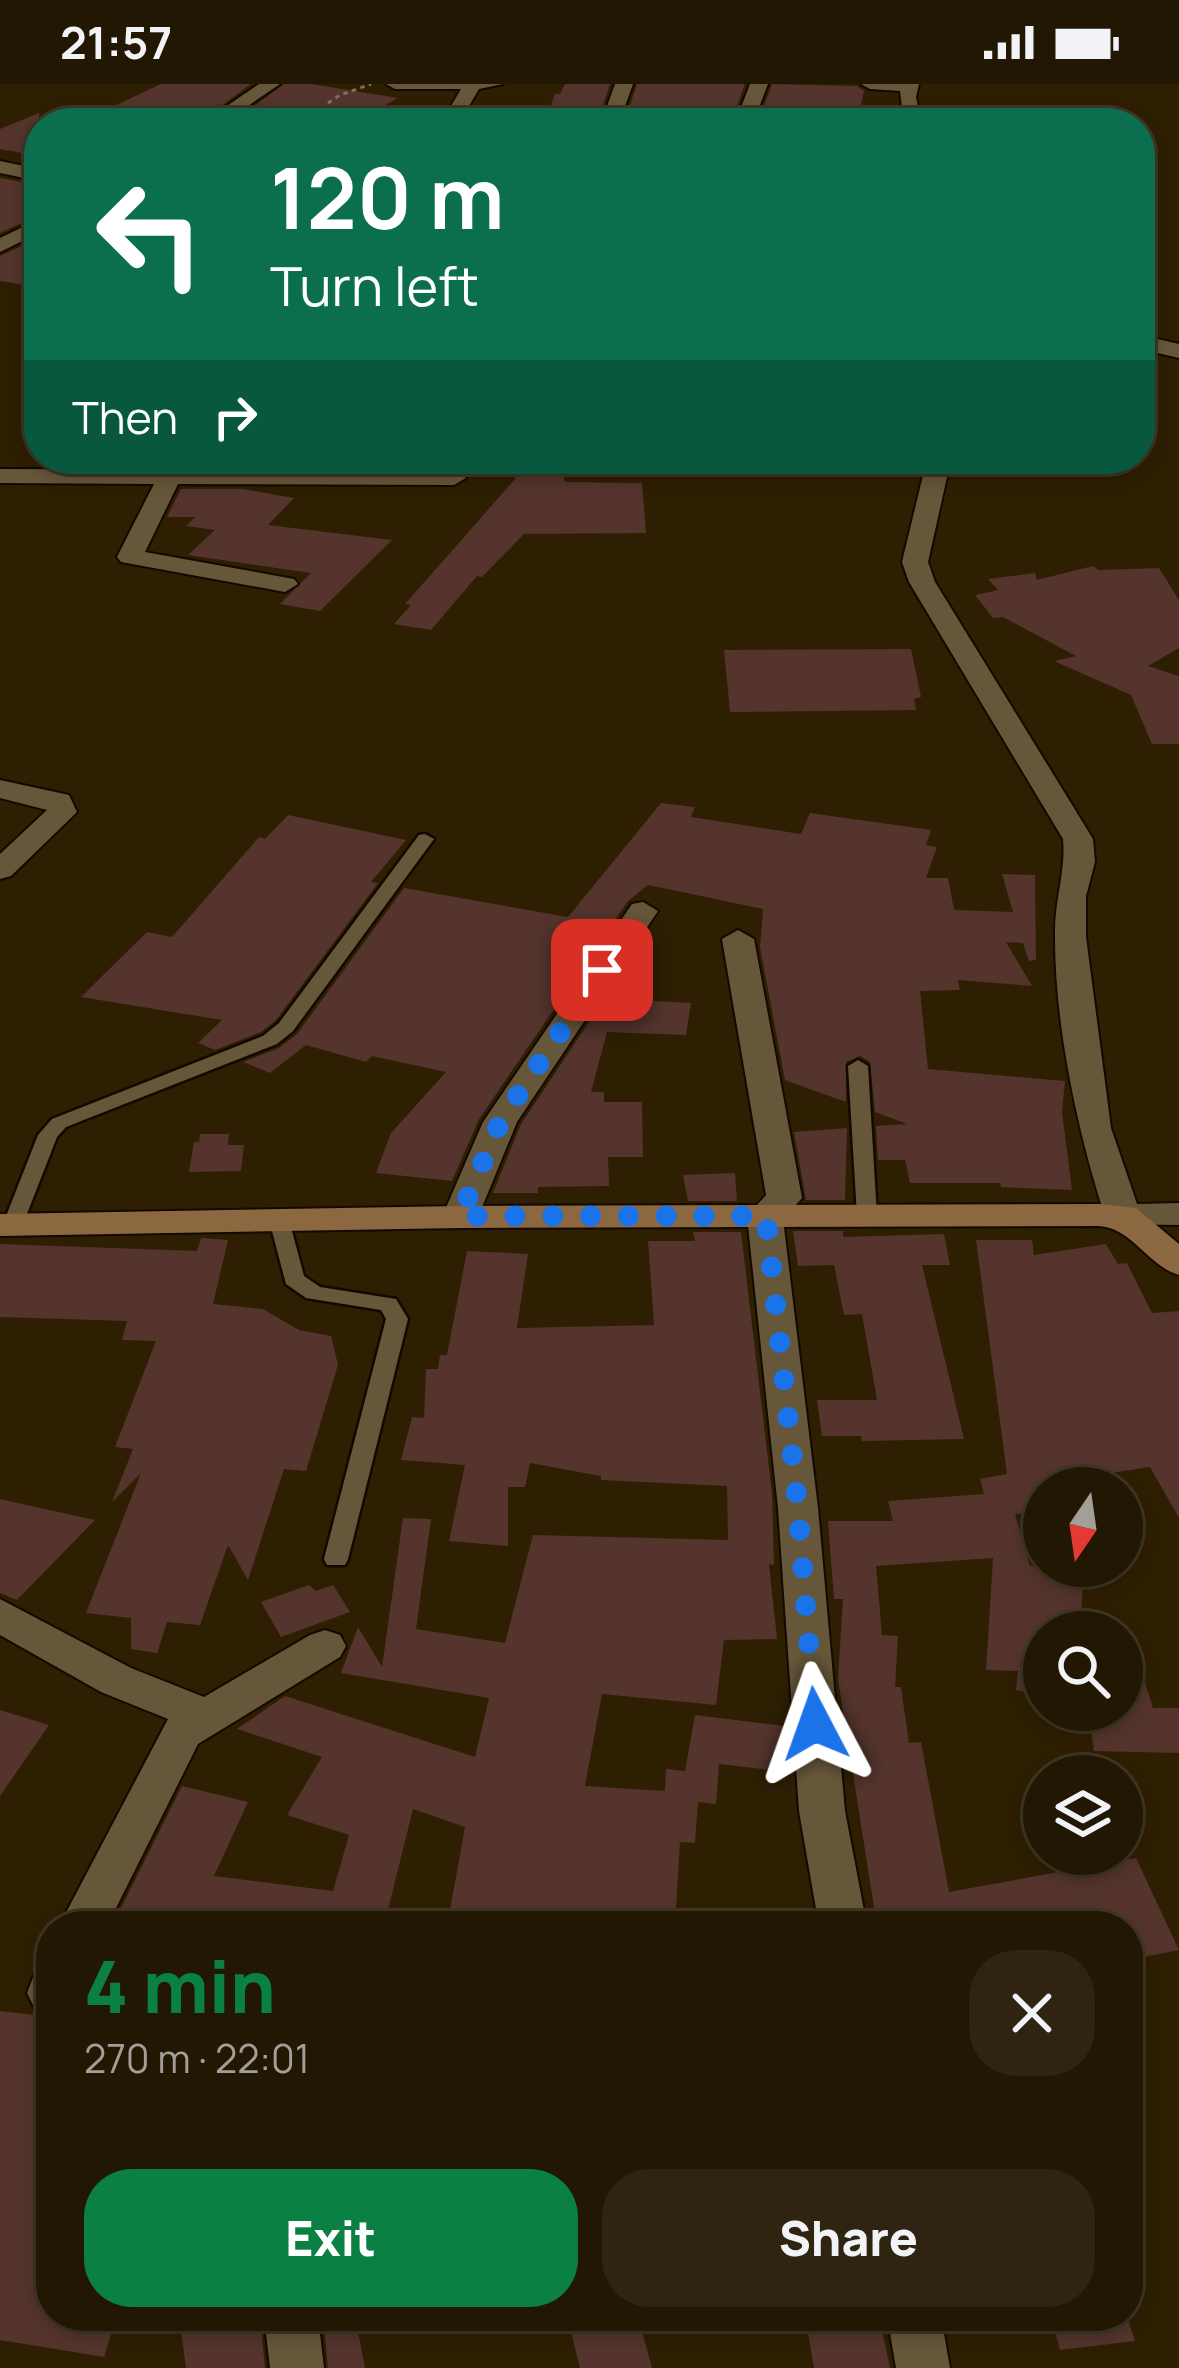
<!DOCTYPE html>
<meta charset="utf-8">
<style>
:root{--surface:#221702;--page:#2e2411;--text:#f1f3f6;--muted:#a29f99;--line:#3f3624;--accent:#0b8043}
body{margin:0;font-family:Manrope,sans-serif;background:var(--page);color:var(--text);height:100vh;display:flex;flex-direction:column;font-size:45px;white-space:nowrap}
*{box-sizing:border-box;margin:0}
p{font-size:39px;color:var(--muted)}
.icon{flex:none;width:66px;height:66px;fill:none;stroke:currentColor;stroke-width:2;stroke-linecap:round;stroke-linejoin:round}
.map{position:relative;flex:1;overflow:hidden}
.details{position:absolute;left:36px;top:1827px;width:1107px;height:420px;display:flex;flex-direction:column;background:var(--surface);border-radius:48px;box-shadow:0 6px 18px #0003,0 0 0 3px var(--line)}
.details>*{flex:none}
.top-card{position:absolute;left:24px;top:24px;width:1131px;height:366px;border-radius:48px;box-shadow:0 6px 18px #0003,0 0 0 3px var(--line);background:#0b6e4f;color:#fff;overflow:hidden}
.needle{width:78px;rotate:193deg}
.tools{position:absolute;left:1023px;top:1383px;display:grid;gap:24px}
.tools a{display:grid;place-items:center;width:120px;height:120px;border-radius:50%;background:var(--surface);box-shadow:0 6px 18px #0003,0 0 0 3px var(--line);font-size:60px}
.pin{position:absolute;display:grid;place-items:center;width:102px;height:102px;color:#fff;margin:-51px;border-radius:24px;box-shadow:0 6px 18px #0006}
.me{position:absolute;width:132px;margin:-66px;rotate:356deg;stroke-linejoin:round;filter:drop-shadow(0 0 9px #0008)}
.turn{display:flex;align-items:center;gap:42px;height:252px;padding:0 48px;font-size:54px}
.turn .icon{width:156px;height:156px;stroke-width:2.5}
.turn b{display:block;font-size:84px;line-height:102px}
.then{display:flex;align-items:center;height:114px;padding:0 48px;background:#0003;gap:24px;font-size:45px}
.round{display:grid;place-items:center;flex:none;width:126px;height:126px;border-radius:48px;background:var(--page)}
.summary{display:flex;align-items:center;justify-content:space-between;height:204px;padding:0 48px}
h1{font-size:72px;font-weight:800;line-height:90px;color:var(--accent)}
.cta{display:flex;gap:24px;margin-top:auto;padding:24px 48px}
.cta a{flex:1;height:138px;border-radius:48px;background:var(--accent);color:#fff;font-size:48px;font-weight:800;line-height:138px;text-align:center}
.cta a+a{background:var(--page);color:var(--text)}
.status{display:flex;justify-content:space-between;align-items:center;height:84px;padding:0 60px;background:var(--surface);direction:ltr}
.status svg{height:33px;fill:currentColor}
.map>svg:first-child{display:block}
.building{fill:#54342d}
.lines{fill:none;stroke-linecap:round;stroke-linejoin:round}
.lane-casing{stroke:#130900;stroke-width:5}
.street-casing{stroke:#130900;stroke-width:4}
.secondary-casing{stroke:#130900;stroke-width:4}
.path{stroke:#7e7159;stroke-width:3;stroke-dasharray:4.5 4.5;stroke-linecap:butt}
.lane{fill:#67573a;fill-rule:evenodd}
.street{fill:#67573a;fill-rule:evenodd}
.secondary{fill:#8c6840;fill-rule:evenodd}
.route{stroke:#1a73e8;stroke-width:21;stroke-dasharray:0 37.8}
</style>
<div class="status"><b>21:57</b><svg viewBox="0 0 49 12"><path d="M0 12V9h3v3zM5 12V6h3v6zM10 12V3h3v9zM15 12V0h3v12zM26 1h20v11H26zM47 4h2v5h-2z"/></svg></div>
<div class="map">
<svg width="1179" height="2284" viewBox="0 0 1179 2284">
<rect width="100%" height="100%" fill="#2e1f02"/>
<path class="building" d="M161,0H251L198,39H78Z
M284,0H311L398,14L352,39L281,28L261,39L237,35Z
M565,0H610L597,39H544L555,10H560Z
M637,0H745L731,39H624Z
M772,0L857,2L864,7L857,39H758Z
M39,29V80L23,77L33,71L0,65V45Z
M0,94L39,101V131L0,149Z
M39,154V203L0,197V172Z
M494,375H558L565,398L642,399L646,449L524,450L482,493L477,492L431,546L394,540L411,521L405,520L516,394Z
M181,405H243L294,414L268,441L392,456L320,527L280,520L311,489L188,471L215,446L186,442L195,433H167Z
M1093,482L1098,486L1159,484L1179,516V564L1148,582L1179,592V660H1152L1131,611L1054,577L1076,572L1003,533L993,534L975,511L998,506L988,495L1035,489L1037,496Z
M911,565L921,613L914,615L916,626L730,628L724,566Z
M661,719L695,723L691,733L801,750L810,729L931,746L926,761L937,763L926,794H948L954,826L1013,828L1002,790L1035,791L1036,876L1029,877L1023,859L1006,858L1032,902L958,896L960,906L920,907L928,985L1065,997L1062,1028L1072,1106L1001,1103L1000,1099H910L905,1076H878L876,1042L907,1040L875,1028L870,978L860,972L846,978V1018L785,996L760,863L763,825L648,801L628,817L479,1035L452,1097L376,1089L391,1049L446,988L372,972L366,978L306,961L270,989L243,978L279,964L297,950L404,804L568,833Z
M288,731L406,756L371,798L378,799L276,936L261,948L215,966L198,959L222,936L81,913L147,848L172,853L259,753L265,755Z
M605,914L691,919L686,951L607,948L591,1008H604V1018H642L643,1073H608L609,1102L538,1103V1109H493L521,1040Z
M847,1044L845,1116H806L794,1048Z
M200,1050H229L228,1061H244L241,1087L189,1088L194,1058H199Z
M735,1089L737,1117H688L683,1091Z
M793,1147H843V1153L944,1150L950,1181H922L964,1355L862,1357L861,1352H822L817,1316H877L862,1230L844,1231L834,1181L798,1182Z
M693,1148H741L772,1409L774,1481L769,1480L777,1555L724,1556L716,1621L602,1610L585,1702L665,1707L666,1685L685,1687L695,1631L785,1642L778,1687L719,1680L716,1720L698,1718L695,1759L680,1758L675,1842H447L465,1743L413,1725L384,1842L318,1835L317,1841L278,1837L277,1842H112L182,1702L248,1718L214,1792L333,1807L349,1751L287,1731L322,1673L237,1645L285,1612L475,1673L489,1614L341,1589L358,1543L382,1583L403,1434L431,1435L416,1545L505,1559L533,1451L728,1456L727,1402L601,1396V1392L530,1379L525,1403H508V1462L449,1457L465,1381L401,1376L412,1333L424,1334L426,1285H438L440,1271H447L467,1167L528,1170L517,1244L654,1241L648,1157H695Z
M201,1154L228,1156L213,1220L263,1225L299,1246L331,1252L338,1281L306,1387L284,1385L248,1496L228,1461L200,1541L167,1538L157,1569L131,1565V1534L86,1529L141,1389L112,1418L133,1365L115,1363L156,1257L122,1256L127,1237L0,1233V1160L197,1167Z
M976,1156H1032L1034,1171L1106,1160L1118,1180L1127,1179L1152,1229L1179,1227V1434L1150,1383L1044,1399V1428L1015,1430L1030,1482H1083L1081,1543L1044,1538V1610L1016,1606L1018,1587L986,1586L993,1474L876,1482L882,1551L898,1552L895,1603H901L909,1659L921,1658L949,1808L1136,1774L1179,1866L1128,1876V1842H877L838,1595L843,1515H834L828,1437H893L888,1417L984,1410L980,1395L1007,1390Z
M0,1415L95,1436L17,1516L0,1509Z
M309,1501L316,1507L333,1501L350,1528L281,1553L261,1518Z
M1128,1546L1153,1624H1179V1669L1094,1667L1088,1626H1122V1547Z
M0,1626L49,1641L0,1712Z
M0,1927L51,1933V2232H117L104,2273L0,2256Z
M179,2232H260L265,2284H186Z
M323,2232H355L365,2284H328Z
M567,2232H638L652,2284H580Z
M805,2232H879L890,2284H814Z
M1051,2232H1127L1135,2257L1060,2266Z"/>
<g class="lines">
<g class="lane-casing">
<path id="lane" d="M425,750L434,755L293,947L277,960L66,1043L57,1053L23,1140L13,1147L6,1145L3,1140L38,1051L52,1035L263,952L279,939L419,751Z
M858,976L868,982L877,1132L867,1139L857,1132L848,982Z
M279,1129L289,1136L304,1192L320,1203L396,1215L408,1235L348,1475L345,1481H327L324,1475L386,1235L381,1226L306,1214L286,1200L269,1136Z"/>
</g>
<g class="street-casing">
<path id="street" d="M259,0H280L223,39H202Z
M386,0H503L479,5L459,39H441L461,5H395Z
M615,0H633L619,39H601Z
M750,0H768L753,39H735Z
M861,0H919L916,13L922,39H904L900,7L870,5Z
M0,77L39,85V97L0,89Z
M39,135V149L0,168V154Z
M1140,251L1179,260V274L1140,265Z
M927,375H951L928,478L935,498L1093,755L1095,778L1086,812V853L1111,1044L1137,1120L1179,1119V1141L1110,1140L1105,1132C1077,1046 1054,938 1055,847C1055,815 1066,786 1063,755L909,498L902,478Z
M0,385L454,387L466,394L454,401L178,400L145,468L294,495L298,500L285,508L121,478L117,473L154,400L0,399Z
M0,696L69,711L77,728L11,792L0,795V770L47,726L0,714Z
M643,818L658,827L517,1038L478,1133L473,1141H447L442,1133L483,1038L632,820Z
M738,846L754,855L802,1114L783,1135L818,1424L845,1727L867,1842H819L799,1727L778,1424L747,1132L766,1111L722,855Z
M0,1515L131,1584L204,1613L310,1551L325,1546L340,1551L346,1562L340,1573L198,1660L107,1842H59L168,1635L101,1608L0,1551Z
M51,1885V1929L34,1923L27,1909L34,1891Z
M264,2232H318L324,2284H270Z
M887,2232H941L950,2284H896Z"/>
</g>
<g class="secondary-casing">
<path id="secondary" d="M1099,1120L1136,1124L1179,1160V1191C1148,1182 1132,1144 1099,1142L460,1144L0,1152V1130L460,1122Z"/>
</g>
<path class="path" d="M298,39L340,11L371,0"/>
<use href="#lane" class="lane"/>
<use href="#street" class="street"/>
<use href="#secondary" class="secondary"/>
</g>
<g class="lines">
<path class="route" d="M602,886L500,1038L460,1132H766L798,1424L815,1640"/>
</g>
</svg>
<div class="tools">
<a><svg class="needle" viewBox="-14 -14 28 28"><path d="M0-13l5 13h-10z" fill="#e53935"/><path d="M0 13l5-13h-10z" fill="#a29f99"/></svg></a>
<a><svg class="icon" aria-label="search" viewBox="0 0 24 24"><circle cx="10" cy="10" r="6"/><path d="M15 15l6 6"/></svg></a>
<a><svg class="icon" aria-label="layers" viewBox="0 0 24 24"><path d="M12 4l9 5-9 5-9-5zM3 14l9 5 9-5"/></svg></a>
</div>
<div class="pin" style="left:602px;top:886px;background:#d93025"><svg class="icon" aria-label="arrive" viewBox="0 0 24 24"><path d="M6 21V4h12l-3 4 3 4H6"/></svg></div>
<svg class="me" style="left:815px;top:1640px" viewBox="-20 -20 40 40"><path d="M0-17L14 15 0 8-14 15z" fill="#1a73e8" stroke="#fff" stroke-width="4"/></svg>
<div class="top-card">
<div class="turn"><svg class="icon" aria-label="left" viewBox="0 0 24 24"><path d="M17 20v-9H6M10 6l-5 5 5 5"/></svg><div><b>120 m</b>Turn left</div></div>
<div class="then">Then<svg class="icon" aria-label="right" viewBox="0 0 24 24"><path d="M7 20v-9h11M14 6l5 5-5 5"/></svg></div>
</div>
<section class="details">
<div class="summary"><div><h1>4 min</h1><p>270 m · 22:01</p></div><a class="round"><svg class="icon" aria-label="close" viewBox="0 0 24 24"><path d="M6 6l12 12M18 6L6 18"/></svg></a></div>
<div class="cta"><a>Exit</a><a>Share</a></div>
</section>
</div>
